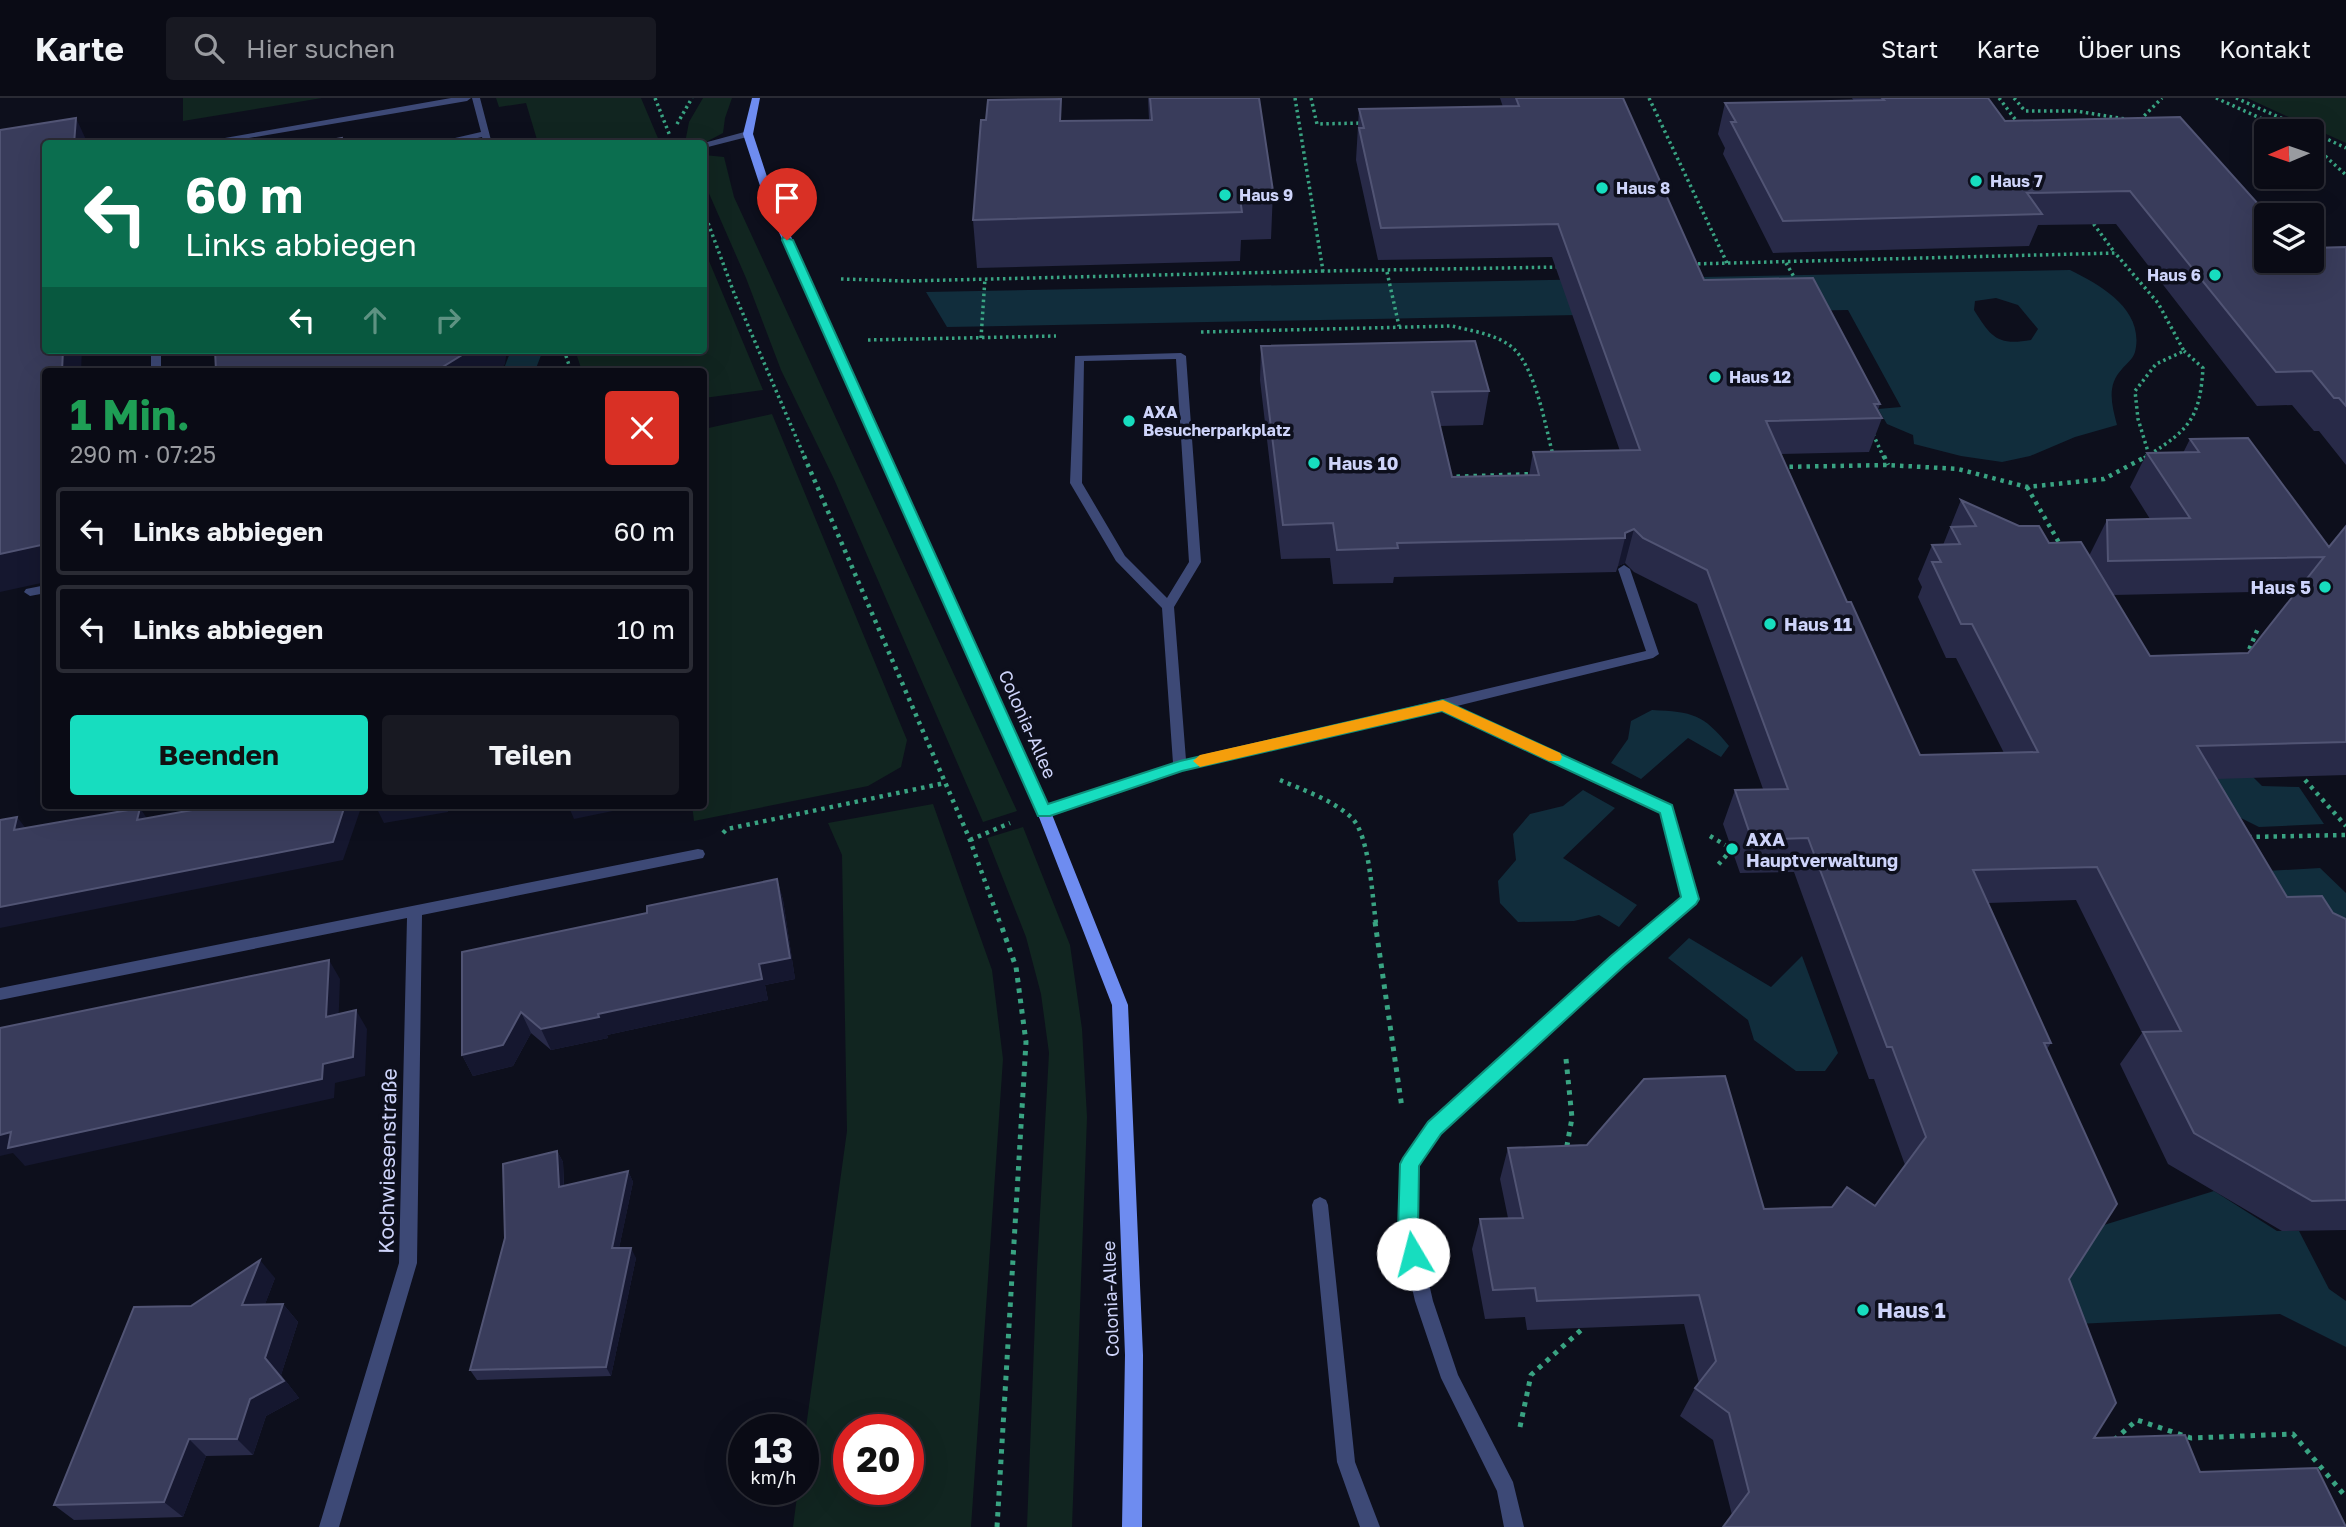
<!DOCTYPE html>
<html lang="de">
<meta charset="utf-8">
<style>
:root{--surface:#0a0b15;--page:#181922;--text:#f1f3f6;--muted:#999ba0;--line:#2a2b34;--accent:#17ddbf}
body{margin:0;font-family:"Golos Text",sans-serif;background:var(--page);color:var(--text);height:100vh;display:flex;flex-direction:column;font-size:26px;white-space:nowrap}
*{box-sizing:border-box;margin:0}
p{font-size:23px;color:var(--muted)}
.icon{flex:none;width:38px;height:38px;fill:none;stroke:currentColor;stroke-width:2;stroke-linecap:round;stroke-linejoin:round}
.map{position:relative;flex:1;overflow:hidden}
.side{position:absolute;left:42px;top:270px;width:665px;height:441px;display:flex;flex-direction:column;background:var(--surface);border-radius:7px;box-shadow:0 7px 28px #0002,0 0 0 2px var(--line)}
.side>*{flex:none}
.hud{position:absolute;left:42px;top:42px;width:665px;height:214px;border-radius:7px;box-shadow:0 7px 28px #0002,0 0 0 2px var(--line);background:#0b6e4f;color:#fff;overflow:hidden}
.needle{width:46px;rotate:268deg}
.tools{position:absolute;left:2254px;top:21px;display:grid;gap:14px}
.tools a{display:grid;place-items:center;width:70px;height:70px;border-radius:7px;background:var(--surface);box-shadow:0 7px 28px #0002,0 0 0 2px var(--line);font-size:35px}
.speed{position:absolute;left:728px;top:1316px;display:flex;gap:14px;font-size:35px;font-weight:700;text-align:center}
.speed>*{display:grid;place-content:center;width:91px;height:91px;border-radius:50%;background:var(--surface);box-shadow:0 7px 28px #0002,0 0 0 2px var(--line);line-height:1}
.speed small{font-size:18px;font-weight:400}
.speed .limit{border:10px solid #d22;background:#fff;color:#111}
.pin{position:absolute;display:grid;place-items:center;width:60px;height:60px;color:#fff;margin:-72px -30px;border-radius:50% 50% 50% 0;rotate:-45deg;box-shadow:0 0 7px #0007}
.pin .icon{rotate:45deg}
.me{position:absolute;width:77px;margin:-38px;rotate:352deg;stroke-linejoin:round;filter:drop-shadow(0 0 5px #0008)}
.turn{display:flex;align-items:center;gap:24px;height:147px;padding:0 28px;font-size:32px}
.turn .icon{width:91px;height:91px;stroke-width:2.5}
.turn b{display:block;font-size:49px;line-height:60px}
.lanes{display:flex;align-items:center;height:66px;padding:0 28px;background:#0003;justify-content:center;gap:35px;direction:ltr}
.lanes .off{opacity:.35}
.round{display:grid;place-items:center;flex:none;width:74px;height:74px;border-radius:7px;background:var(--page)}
.overview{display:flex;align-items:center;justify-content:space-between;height:119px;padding:0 28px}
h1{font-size:42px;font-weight:700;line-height:52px;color:#1e9e55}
.action{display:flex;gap:14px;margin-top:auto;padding:14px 28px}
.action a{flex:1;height:80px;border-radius:7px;background:var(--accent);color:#111;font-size:28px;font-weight:700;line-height:80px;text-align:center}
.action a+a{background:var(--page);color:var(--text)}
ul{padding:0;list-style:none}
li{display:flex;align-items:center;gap:21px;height:88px;margin:0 14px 10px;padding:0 14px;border:4px solid var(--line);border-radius:7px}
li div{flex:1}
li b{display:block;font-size:26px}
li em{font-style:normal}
header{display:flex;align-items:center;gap:42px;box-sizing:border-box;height:98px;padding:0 35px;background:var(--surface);border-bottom:2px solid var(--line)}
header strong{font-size:33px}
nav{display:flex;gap:38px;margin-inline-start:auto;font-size:24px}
.search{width:490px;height:63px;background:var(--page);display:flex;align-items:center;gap:18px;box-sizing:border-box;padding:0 24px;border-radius:7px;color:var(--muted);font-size:26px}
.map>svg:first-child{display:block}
.green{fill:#112520;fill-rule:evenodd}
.water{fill:#112d3c;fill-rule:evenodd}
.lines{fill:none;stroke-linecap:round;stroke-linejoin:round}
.path-far2{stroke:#39a382;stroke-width:3.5;stroke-dasharray:2.5 3.5;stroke-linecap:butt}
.path-far1{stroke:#39a382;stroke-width:4.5;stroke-dasharray:3.5 5;stroke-linecap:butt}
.path{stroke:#39a382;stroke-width:5;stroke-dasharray:4.5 6;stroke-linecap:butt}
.lane{fill:#3d4976;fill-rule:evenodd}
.street{fill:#3d4976;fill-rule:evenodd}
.secondary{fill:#6e8cf0;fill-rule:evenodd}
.wall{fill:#282a48;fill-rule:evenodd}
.shaded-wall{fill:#15172f}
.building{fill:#393c5b;stroke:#515474;stroke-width:2}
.route{fill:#17ddbf;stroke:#0f907c;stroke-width:2}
.slow{fill:#f59e0b}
.poi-dot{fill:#17ddbf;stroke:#0d0f1c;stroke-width:2.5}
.labels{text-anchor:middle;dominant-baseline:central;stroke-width:7;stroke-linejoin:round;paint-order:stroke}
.far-poi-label{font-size:16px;font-weight:bold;fill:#ced4fa;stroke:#0d0f1c;text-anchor:start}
.poi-label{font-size:18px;font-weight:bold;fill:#ced4fa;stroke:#0d0f1c;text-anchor:start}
.street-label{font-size:18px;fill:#ced4fa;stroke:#0d0f1c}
.near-street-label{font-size:21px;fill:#ced4fa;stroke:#0d0f1c}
.near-poi-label{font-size:21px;font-weight:bold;fill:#ced4fa;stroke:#0d0f1c;text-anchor:start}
</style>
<header>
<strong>Karte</strong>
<div class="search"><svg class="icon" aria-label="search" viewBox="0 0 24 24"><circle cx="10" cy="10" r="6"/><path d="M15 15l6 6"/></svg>Hier suchen</div>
<nav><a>Start</a><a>Karte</a><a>Über uns</a><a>Kontakt</a></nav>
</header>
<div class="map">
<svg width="2346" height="1429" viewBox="0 0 2346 1429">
<rect width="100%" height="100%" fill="#0d0f1c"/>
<path class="green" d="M183,0H322L183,23Z
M496,0H641L660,45H538L526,5L499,9Z
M703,0H732L725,20L723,35L706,44L685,45L689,24Z
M2247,0H2346V45Z
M704,57L724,59L734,99L1017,713L983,724L834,381L781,272L746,180L704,84Z
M704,151L763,292L704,300V273H582L575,252H704Z
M772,316L907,642L901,669L868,688L694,723L692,707H704V331Z
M933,706L992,872L1003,961L971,1429H793L798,1391H803V1351L847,1033L842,757L828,725ZM849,1332H908V1391H849Z
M1023,729L1070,847L1082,931L1087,1019L1072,1429H1027L1037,1170L1049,955L1041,896L1026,839L987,740Z"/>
<path class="water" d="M2070,172C2102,188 2145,212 2135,254C2133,261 2126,266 2122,271C2106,288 2112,307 2117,327L2075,339L2030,358L2002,364L1961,358L1914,346L1913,337L1887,326L1878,311L1901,309L1848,212L947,229L926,194ZM1996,200L2018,207L2038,231L2031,242C1997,248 1991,239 1974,212L1975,203Z
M511,252H543L535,273H503Z
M1652,612C1693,614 1703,616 1729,648L1721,659L1688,640L1641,681L1611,665L1628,641L1631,623Z
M2245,671L2262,688L2299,689L2324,726L2259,729L2227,713L2214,692L2219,673Z
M1583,692L1615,710L1563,760L1637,807L1619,829L1599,817L1574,823L1518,824L1500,805L1498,783L1516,762L1513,736L1530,716L1563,708Z
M2320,770L2346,795V868L2303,846L2266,773Z
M1689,840L1771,889L1802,858L1838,955L1825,973H1796L1754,942L1748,922L1668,860Z
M2214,1093L2277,1133H2299L2329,1191L2346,1203V1249L2280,1216L2057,1227L2051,1205L2091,1131Z"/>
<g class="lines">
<path class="path-far2" d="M655,0L670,38
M1295,0L1323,173L1561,169
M1311,0L1317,26L1363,25
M1649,0L1727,165
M1999,0L2018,25
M2014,0L2025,13H2076L2125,21
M2216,0L2289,33
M2236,0L2310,33
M2140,22L2162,0
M677,26L692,0
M2312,34L2346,50
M2312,46L2346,77
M704,114L734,195L805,360
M2090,121L2115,155
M1786,165L1797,184
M1692,166L2115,155L2158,205L2184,253L2156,266L2135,293L2138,321L2149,357L2144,360
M1387,174L1399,228
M841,181L907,183L1323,173
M1201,234L1452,228C1472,233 1497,236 1513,250C1536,271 1545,327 1553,357
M981,240L985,180
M868,242L1056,238
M564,252L571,273
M1873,336L1884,360
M2149,357C2190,331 2200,319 2203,270L2184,253"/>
<path class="path-far1" d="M804,358L970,742L1000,825
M1884,358L1888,367
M1781,369L1888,367L1958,371L2027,389L2104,381L2147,358
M1448,379L1534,376
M2027,389L2061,448
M2246,559L2259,528
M1280,682C1303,692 1333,702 1352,720C1370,739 1372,799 1376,825
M2305,682L2346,728
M723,735L727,731L945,685
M1710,738L1732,751L1717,768
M2248,739L2346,737
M970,742L1010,725"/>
<path class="path" d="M1375,824L1402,1010
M1566,961L1572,1020L1566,1053
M1520,1329L1531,1277L1581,1232
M2114,1342L2137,1322L2191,1340L2293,1336L2346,1399
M997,1429L1026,944L1016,869L1000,824"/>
<path class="lane" d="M451,0H471L467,3L214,46H191Z
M472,0H480L492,46H484L482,39L450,46H429L481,34Z
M748,33L753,36L751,38L704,50V46H700Z
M151,252H161V273H151Z
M1181,255L1186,258L1201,464L1174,509L1186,662L1646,553L1618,471L1624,467L1630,471L1659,556L1653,560L1457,608L1672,707L1697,801L1441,1035L1418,1068L1417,1133L1433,1203L1458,1277L1513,1384L1524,1429H1504L1497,1393L1441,1280L1415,1203L1399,1133L1402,1066L1429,1025L1612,859L1682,799L1661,714L1442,612L1182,673L1049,718H1039L1037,714L1039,710L1173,665L1162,510L1116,463L1070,385L1075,258ZM1176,261L1189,464L1167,500L1125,458L1082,385L1084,263Z
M46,487V495L30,498L24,494L26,491Z
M1320,1099L1326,1102L1328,1107L1355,1364L1380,1429H1360L1337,1364L1312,1107L1314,1102Z"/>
<path class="street" d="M698,751L703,752L705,756L703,760L422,817L417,1165L339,1429H319L399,1165L407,820L0,902V890Z"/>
<path class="secondary" d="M752,0H760L753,36L775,103L1051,714L1128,907L1143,1257L1142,1429H1122L1125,1257L1112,907L1037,714L765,103L743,36Z"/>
</g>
<path class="wall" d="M1148,0H1259L1273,93L1271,141L1241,142L1240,163L977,170L973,122L1062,23L1149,22Z
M1500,0H1623L1704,182L1880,306L1878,312L1882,320L1869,354L1781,356L1847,504L1920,657L2004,655L1956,560H1946L1918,499L1922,489L1918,481L1932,447H1943L1961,402L2049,445L2090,458V456L2107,422L2150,421L2130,389L2147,355H2183L2190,341L2329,449L2346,428V677L2216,681L2287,799L2333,815L2346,821V1132L2282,1133L2168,1066L2120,966L2142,935L2076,802L1988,805L2051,945L2047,951L2117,1106L1732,1417L1713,1342L1680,1318L1695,1290L1699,1285L1684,1226L1527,1232L1525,1219L1485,1221L1472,1151L1480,1121L1508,1120L1500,1081L1508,1050L1764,1111L1875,1108L1905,1067L1874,981H1869L1794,774L1740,775L1723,726L1735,692L1763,691L1697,506L1634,474L1625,465L1618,468L1616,474L1394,479L1393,485L1333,486L1330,460L1281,461L1260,282L1261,248L1489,293L1483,327L1440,328L1452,379L1529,378L1533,354L1620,353L1552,159L1378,162L1356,62L1359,11L1503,9ZM2297,493L2248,555L2150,558L2113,497Z
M1852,0H1988L2005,23L2266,163L2346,149V367L2319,333H2314L2292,307L2257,308L2116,126L2038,127L2029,148L1773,155L1723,56L1725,50L1718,36L1725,5L1854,3Z
M777,781L783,802L795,881L765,887L768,902L607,937L608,940L551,952L531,935L513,968L473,978L462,957L647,815Z
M557,1053L563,1064L564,1088L628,1073L633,1084L619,1150L636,1160L611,1278L477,1282L470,1272Z
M275,1180L265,1206H283L298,1224L281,1277L299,1300L266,1318L253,1357L206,1358L183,1419L74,1422L54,1407L191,1208Z"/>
<path class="shaded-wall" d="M76,20L88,46H74Z
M63,252H82L81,273H62Z
M470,252H507L505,266L500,273H436Z
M1634,431L1625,465L1618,468L1625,440V435Z
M46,446V484L0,494V456Z
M345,707H362L343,762L0,830V809Z
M389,707H459L448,709V714L384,725L376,709Z
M568,707H642L574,721Z
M140,710L152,728L137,722Z
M17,719L31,737L14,732Z
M777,781L783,802L795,881L765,887L768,902L607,937L608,940L551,952L541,931L598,916L759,866Z
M329,862L340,881L338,937L326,919Z
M356,912L367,931L365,978L335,985L334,1000L25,1068L13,1055L0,1058V1037L323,966Z
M521,914L531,935L513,968L473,978L462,957Z
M557,1053L563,1064L564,1099L559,1089Z
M628,1073L633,1084L617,1160L612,1150Z
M631,1150L636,1160L611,1278L606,1269Z
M260,1162L275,1180L258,1225L242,1207Z
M283,1206L298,1224L281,1277L299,1300L266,1318L253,1357L237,1341Z
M189,1341L206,1358L183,1419L164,1404Z"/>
<path class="building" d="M1150,0H1259L1273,93L1239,94L1242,114L973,122L981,22H986L988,2L1061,1L1060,23L1152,22Z
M1516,0H1623L1704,182L1813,180L1880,306H1874L1882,320L1766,323L1847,504H1851L1920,657L2038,654L1972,526H1961L1932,464H1941L1932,447L1960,446L1951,429L1976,428L1961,402L2019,428H2039L2049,445L2081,444L2150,558L2248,555L2324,459L2108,463L2107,422L2190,420L2147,355L2199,354L2190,341L2248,340L2329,449L2346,428V644L2197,648L2287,799L2322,798L2333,815L2346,821V1102L2312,1103L2194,1035L2143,934L2181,933L2097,769L1973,772L2051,945H2044L2117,1106L2069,1181L2116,1305L2094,1340L2185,1337L2200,1374L2317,1370L2346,1429H1723L1749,1394L1729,1315L1695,1290L1716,1263L1699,1197L1537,1203L1535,1190L1493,1192L1480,1121L1523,1120L1508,1050L1587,1047L1644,981L1725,978L1764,1111L1832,1109L1847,1089L1875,1108L1926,1039L1892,949H1887L1808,740L1752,742L1735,692L1788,691L1707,472L1643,440L1634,431L1625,435V440L1397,445L1398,450L1337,452L1333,425L1283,427L1261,248L1475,243L1489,293L1432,294L1452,379L1539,377L1533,354L1640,352L1558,126L1381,130L1359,30H1364L1359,11L1519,8Z
M1882,0H1988L2005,23L2180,19L2268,117H2266V163H2312V150L2346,149V308L2339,300H2334L2312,273L2276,274L2130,93L2027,95L2042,116L1783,123L1731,24H1736L1725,5L1884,2Z
M76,20L74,46H46V252H63L62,273H46V446L0,456V32Z
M342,40L343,46H310Z
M215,252H470L436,273H216Z
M220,707H345L333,744L0,809V722L17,719L14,732L140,710L137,722Z
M777,781L790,860L759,866L762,881L598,916L599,919L541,931L521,914L503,947L462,957V854L647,815V808Z
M329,862L326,919L356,912L353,959L323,966L322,981L8,1050L11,1034L0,1037V930Z
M557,1053L559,1089L628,1073L612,1150H631L606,1269L470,1272L505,1140L503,1066Z
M260,1162L242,1207L283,1206L265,1260L284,1283L250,1301L237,1341H189L164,1404L54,1407L134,1209L191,1208Z"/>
<path class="route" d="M783,139L793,142L1048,706L1180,663L1443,602L1672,707L1699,801L1696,806L1624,868L1441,1036L1419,1068L1418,1133L1423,1156L1420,1163L1413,1165L1406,1163L1398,1133L1400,1066L1403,1060L1428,1024L1611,858L1681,799L1660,715L1442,613L1182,673L1050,718H1038L782,142Z"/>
<path class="slow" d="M1443,602L1560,655L1562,659L1560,663H1549L1442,613L1200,669L1193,663L1200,657Z"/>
<g class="poi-dot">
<circle cx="1976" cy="83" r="7"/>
<circle cx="1602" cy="90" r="7"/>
<circle cx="1225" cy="97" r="7"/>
<circle cx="2215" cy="177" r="7"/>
<circle cx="1715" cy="279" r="7"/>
<circle cx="1129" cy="323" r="7"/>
<circle cx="1314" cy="365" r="7"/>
<circle cx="2325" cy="489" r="7"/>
<circle cx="1770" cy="526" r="7"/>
<circle cx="1732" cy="751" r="7"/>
<circle cx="1863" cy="1212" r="7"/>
</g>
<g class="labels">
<g class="far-poi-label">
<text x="1990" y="83">Haus 7</text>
<text x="1616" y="90">Haus 8</text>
<text x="1239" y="97">Haus 9</text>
<text x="2201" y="177" text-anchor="end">Haus 6</text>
<text x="1729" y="279">Haus 12</text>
<text x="1143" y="314">AXA<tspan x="1143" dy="18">Besucherparkplatz</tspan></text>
</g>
<g class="poi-label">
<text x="1328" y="365">Haus 10</text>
<text x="2311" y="489" text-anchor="end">Haus 5</text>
<text x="1784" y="526">Haus 11</text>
<text x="1746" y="741">AXA<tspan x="1746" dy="21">Hauptverwaltung</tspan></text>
</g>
<g class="street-label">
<text transform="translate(1028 626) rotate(66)">Colonia-Allee</text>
<text transform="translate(1110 1201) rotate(-92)">Colonia-Allee</text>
</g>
<g class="near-street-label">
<text transform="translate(387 1063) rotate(-89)">Kochwiesenstraße</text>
</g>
<g class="near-poi-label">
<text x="1877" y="1212">Haus 1</text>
</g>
</g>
</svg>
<div class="tools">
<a><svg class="needle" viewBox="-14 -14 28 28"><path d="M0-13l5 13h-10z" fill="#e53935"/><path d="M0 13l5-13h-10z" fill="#999ba0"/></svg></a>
<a><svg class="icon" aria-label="layers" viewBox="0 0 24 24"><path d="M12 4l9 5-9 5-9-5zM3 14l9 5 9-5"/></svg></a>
</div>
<div class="speed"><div>13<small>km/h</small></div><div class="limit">20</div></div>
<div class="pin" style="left:787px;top:142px;background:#d93025"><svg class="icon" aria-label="arrive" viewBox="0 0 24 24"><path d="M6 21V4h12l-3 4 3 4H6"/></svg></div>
<svg class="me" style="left:1413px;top:1156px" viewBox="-20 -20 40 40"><circle r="19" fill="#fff"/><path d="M0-13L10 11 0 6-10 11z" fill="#17ddbf"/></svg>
<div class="hud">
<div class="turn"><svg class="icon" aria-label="left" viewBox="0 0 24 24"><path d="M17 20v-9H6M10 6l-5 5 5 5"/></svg><div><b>60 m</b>Links abbiegen</div></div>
<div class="lanes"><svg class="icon" aria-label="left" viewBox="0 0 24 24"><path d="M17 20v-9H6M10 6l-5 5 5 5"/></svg><svg class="icon off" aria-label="ahead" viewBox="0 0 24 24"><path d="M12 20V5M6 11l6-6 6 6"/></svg><svg class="icon off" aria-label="right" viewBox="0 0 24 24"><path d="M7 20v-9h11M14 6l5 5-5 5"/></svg></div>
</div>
<section class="side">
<div class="overview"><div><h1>1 Min.</h1><p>290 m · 07:25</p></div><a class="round" style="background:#d93025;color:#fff"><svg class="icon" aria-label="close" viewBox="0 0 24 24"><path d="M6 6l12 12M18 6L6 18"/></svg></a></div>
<ul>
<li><svg class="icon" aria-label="left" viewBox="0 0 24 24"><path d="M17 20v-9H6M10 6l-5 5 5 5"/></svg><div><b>Links abbiegen</b></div><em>60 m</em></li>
<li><svg class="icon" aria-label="left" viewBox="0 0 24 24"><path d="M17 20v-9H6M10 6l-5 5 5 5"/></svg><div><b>Links abbiegen</b></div><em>10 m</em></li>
</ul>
<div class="action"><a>Beenden</a><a>Teilen</a></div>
</section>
</div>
